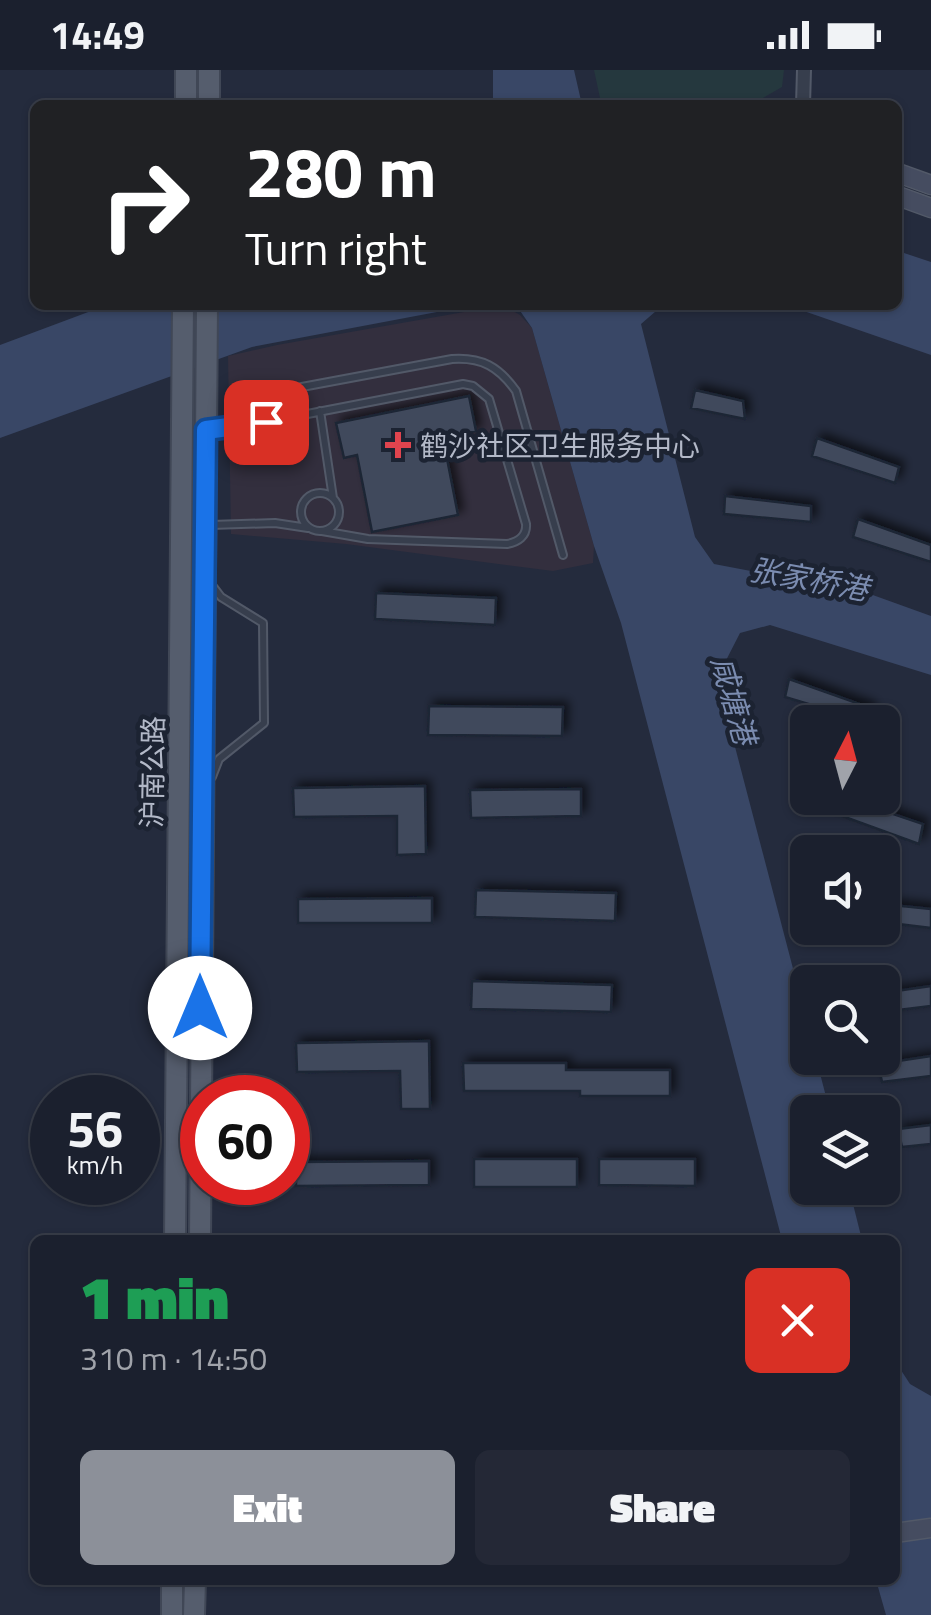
<!DOCTYPE html>
<meta charset="utf-8">
<style>
:root{--surface:#1b202e;--page:#242836;--text:#f1f3f6;--muted:#a0a3aa;--line:#393e4a;--accent:#8c9099}
body{margin:0;font-family:"Titillium Web","Noto Sans SC",sans-serif;background:var(--page);color:var(--text);height:100vh;display:flex;flex-direction:column;font-size:38px;white-space:nowrap}
*{box-sizing:border-box;margin:0}
p{font-size:32px;color:var(--muted)}
.icon{flex:none;width:55px;height:55px;fill:none;stroke:currentColor;stroke-width:2;stroke-linecap:round;stroke-linejoin:round}
.map{position:relative;flex:1;overflow:hidden}
.details{position:absolute;left:30px;top:1165px;width:870px;height:350px;display:flex;flex-direction:column;background:var(--surface);border-radius:15px;box-shadow:0 2px 8px #0004,0 0 0 2px var(--line)}
.details>*{flex:none}
.top-card{position:absolute;left:30px;top:30px;width:872px;height:210px;border-radius:15px;box-shadow:0 2px 8px #0004,0 0 0 2px var(--line);background:#202124;color:#fff;overflow:hidden}
.needle{width:65px;rotate:6deg}
.controls{position:absolute;left:790px;top:635px;display:grid;gap:20px}
.controls a{display:grid;place-items:center;width:110px;height:110px;border-radius:15px;background:var(--surface);box-shadow:0 2px 8px #0004,0 0 0 2px var(--line);font-size:50px}
.speed{position:absolute;left:30px;top:1005px;display:flex;gap:20px;font-size:50px;font-weight:700;text-align:center}
.speed>*{display:grid;place-content:center;width:130px;height:130px;border-radius:50%;background:var(--surface);box-shadow:0 2px 8px #0004,0 0 0 2px var(--line);line-height:1}
.speed small{font-size:25px;font-weight:400}
.speed .limit{border:15px solid #d22;background:#fff;color:#111}
.pin{position:absolute;display:grid;place-items:center;width:85px;height:85px;color:#fff;margin:-42px;border-radius:20px;box-shadow:0 5px 15px #0006}
.me{position:absolute;width:110px;margin:-55px;rotate:0deg;stroke-linejoin:round;filter:drop-shadow(0 0 8px #0008)}
.turn{display:flex;align-items:center;gap:35px;height:210px;padding:0 50px;font-size:45px}
.turn .icon{width:130px;height:130px;stroke-width:2.5}
.turn b{display:block;font-size:70px;line-height:85px}
.round{display:grid;place-items:center;flex:none;width:105px;height:105px;border-radius:15px;background:var(--page)}
.summary{display:flex;align-items:center;justify-content:space-between;height:170px;padding:0 50px}
h1{font-size:60px;font-weight:800;line-height:75px;color:#1e9e55}
.action{display:flex;gap:20px;margin-top:auto;padding:20px 50px}
.action a{flex:1;height:115px;border-radius:15px;background:var(--accent);color:#fff;font-size:40px;font-weight:800;line-height:115px;text-align:center}
.action a+a{background:var(--page);color:var(--text)}
.status{display:flex;justify-content:space-between;align-items:center;height:70px;padding:0 50px;background:var(--surface);direction:ltr}
.status svg{height:28px;fill:currentColor}
.map>svg:first-child{display:block}
.medical{fill:#332f3e}
.green{fill:#25383e}
.water{fill:#394766}
.building{fill:#40495c;stroke:#1e2534;stroke-width:2.5;filter:url(#shadow)}
.lines{fill:none;stroke-linecap:round;stroke-linejoin:round}
.lane-casing{stroke:#525968;stroke-width:10}
.street-casing{stroke:#525968;stroke-width:16}
.secondary-casing{stroke:#525968;stroke-width:21}
.primary-casing{stroke:#404756;stroke-width:24}
.lane{stroke:#373e4d;stroke-width:6}
.street{stroke:#373e4d;stroke-width:12}
.secondary{stroke:#454c60;stroke-width:18}
.primary{stroke:#555d6d;stroke-width:20}
.route-casing{stroke:#114b97;stroke-width:25}
.route{stroke:#1a73e8;stroke-width:18}
.health-dot{fill:#e0444e;stroke:#1c2332;stroke-width:4}
.labels{text-anchor:middle;dominant-baseline:central;stroke-width:9;stroke-linejoin:round;paint-order:stroke}
.poi-label{font-size:28px;fill:#b3b9c8;stroke:#1c2332;text-anchor:start}
.street-label{font-size:28px;fill:#b3b9c8;stroke:#1c2332}
.water-label{font-size:30px;font-style:italic;fill:#7b8cb0;stroke:#1c2332}
</style>
<div class="status"><b>14:49</b><svg viewBox="0 0 49 12"><path d="M0 12V9h3v3zM5 12V6h3v6zM10 12V3h3v9zM15 12V0h3v12zM26 1h20v11H26zM47 4h2v5h-2z"/></svg></div>
<div class="map">
<svg width="931" height="1545" viewBox="0 0 931 1545">
<defs>
<filter id="shadow"><feDropShadow dx="5" dy="-5" stdDeviation="5" flood-color="#0009"/></filter>
</defs>
<rect width="100%" height="100%" fill="#242b3d"/>
<path class="medical" d="M506,237L520,245L532,258L594,476L593,493L553,501L346,474L231,464L228,286L277,275L481,239Z"/>
<path class="green" d="M594,0H784L782,17L751,35L600,28Z"/>
<path class="water" d="M493,0H574L582,35H493Z
M898,181L931,192V285L798,239L777,235H898Z
M107,235H474L252,277L0,368V275Z
M516,235H663L641,254L695,467L714,494L870,524L931,546V605L770,555L740,563L717,608L807,952L808,988H816L830,1042H808V1118H849L862,1170H782L621,553L594,476L532,258Z
M895,1291L910,1314L931,1326V1545H886L876,1510H895Z"/>
<path class="building" d="M695,320L743,331L745,349L691,338Z
M469,326L476,361L443,368L458,445L372,462L357,385L344,388L336,353Z
M817,368L899,397L895,413L812,386Z
M725,426L811,436V452L724,444Z
M858,449L931,475V492L853,467Z
M376,523L496,528L495,555L375,549Z
M789,609L871,638L868,652L785,627Z
M429,636L563,637L562,666L428,665Z
M425,716L426,784L397,785V746L294,747L293,718Z
M581,719V746L471,748L470,720Z
M823,728H846L923,754L919,774L820,738Z
M476,820L616,823L615,851L475,847Z
M432,828V853H298V829Z
M882,834L931,839V858L882,852Z
M472,911L612,915L611,942L471,939Z
M931,916V936L882,942V923Z
M429,971L430,1039H401L400,1001L297,1002L296,973Z
M931,986V1006L882,1012L878,994Z
M463,993H566V1000H670V1026H580V1021H464Z
M931,1055V1074L902,1077L898,1059Z
M474,1089H577V1117H474Z
M599,1089H695V1116L599,1115Z
M429,1091V1115L296,1116V1092Z"/>
<g class="lines">
<g class="lane-casing">
<path id="lane" d="M320,341L333,428
M266,352L463,314L473,316L489,329L526,454C527,466 518,472 507,474L368,469L322,461
M212,359L266,352L275,322L452,289C482,287 499,297 516,321L563,485
M301 442a19 19 0 1 1 38 0a19 19 0 1 1-38 0Z
M211,455L275,453L308,458
M211,514L221,527L263,553L264,653L219,689L212,707"/>
</g>
<g class="street-casing">
<path id="street" d="M803,35L804,0"/>
</g>
<g class="secondary-casing">
<path id="secondary" d="M898,103L931,115
M898,126L931,138
M895,1463L931,1458"/>
</g>
<g class="primary-casing">
<path id="primary" d="M186,35V0
M209,35V0
M175,1170L183,235
M200,1170L207,235
M172,1545V1510
M194,1545L195,1510"/>
</g>
<use href="#lane" class="lane"/>
<use href="#street" class="street"/>
<use href="#secondary" class="secondary"/>
<use href="#primary" class="primary"/>
</g>
<g class="lines">
<g class="route-casing">
<path id="route" d="M200,938L206,360L266,352"/>
</g>
<use href="#route" class="route"/>
</g>
<path class="health-dot" d="M393 360h10v10h10v10h-10v10h-10v-10h-10v-10h10z"/>
<g class="labels">
<g class="poi-label">
<text x="420" y="375">鹤沙社区卫生服务中心</text>
</g>
<g class="street-label">
<text transform="translate(152 702) rotate(-89)">沪南公路</text>
</g>
<g class="water-label">
<text transform="translate(809 509) rotate(10)">张家桥港</text>
<text transform="translate(734 630) rotate(74)">咸塘港</text>
</g>
</g>
</svg>
<div class="controls">
<a><svg class="needle" viewBox="-14 -14 28 28"><path d="M0-13l5 13h-10z" fill="#e53935"/><path d="M0 13l5-13h-10z" fill="#a0a3aa"/></svg></a>
<a><svg class="icon" aria-label="sound" viewBox="0 0 24 24"><path d="M4 9h4l5-4v14l-5-4H4zM17 9q2 3 0 6"/></svg></a>
<a><svg class="icon" aria-label="search" viewBox="0 0 24 24"><circle cx="10" cy="10" r="6"/><path d="M15 15l6 6"/></svg></a>
<a><svg class="icon" aria-label="layers" viewBox="0 0 24 24"><path d="M12 4l9 5-9 5-9-5zM3 14l9 5 9-5"/></svg></a>
</div>
<div class="speed"><div>56<small>km/h</small></div><div class="limit">60</div></div>
<div class="pin" style="left:266px;top:352px;background:#d93025"><svg class="icon" aria-label="arrive" viewBox="0 0 24 24"><path d="M6 21V4h12l-3 4 3 4H6"/></svg></div>
<svg class="me" style="left:200px;top:938px" viewBox="-20 -20 40 40"><circle r="19" fill="#fff"/><path d="M0-13L10 11 0 6-10 11z" fill="#1a73e8"/></svg>
<div class="top-card">
<div class="turn"><svg class="icon" aria-label="right" viewBox="0 0 24 24"><path d="M7 20v-9h11M14 6l5 5-5 5"/></svg><div><b>280 m</b>Turn right</div></div>
</div>
<section class="details">
<div class="summary"><div><h1>1 min</h1><p>310 m · 14:50</p></div><a class="round" style="background:#d93025;color:#fff"><svg class="icon" aria-label="close" viewBox="0 0 24 24"><path d="M6 6l12 12M18 6L6 18"/></svg></a></div>
<div class="action"><a>Exit</a><a>Share</a></div>
</section>
</div>
